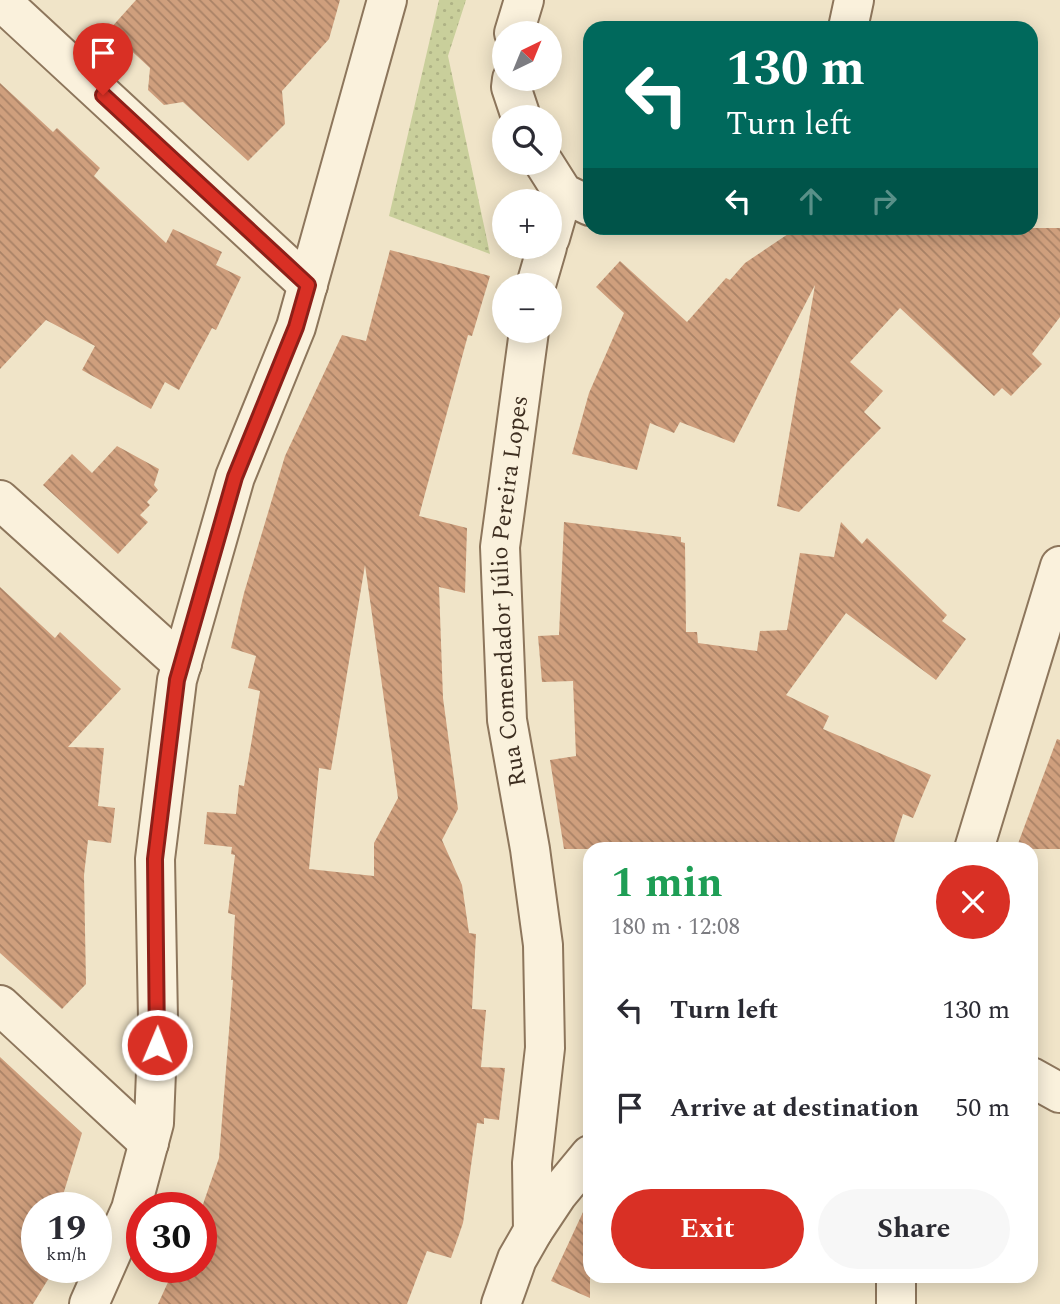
<!DOCTYPE html>
<meta charset="utf-8">
<style>
:root{--surface:#fff;--page:#f7f7f7;--text:#2b2b33;--muted:#7c7c81;--accent:#d93025}
body{margin:0;font-family:Spectral,serif;background:var(--page);color:var(--text);height:100vh;display:flex;flex-direction:column;font-size:26px;white-space:nowrap}
*{box-sizing:border-box;margin:0}
p{font-size:23px;color:var(--muted)}
.icon{flex:none;width:38px;height:38px;fill:none;stroke:currentColor;stroke-width:2;stroke-linecap:round;stroke-linejoin:round}
.map{position:relative;flex:1;overflow:hidden}
.drawer{position:absolute;left:583px;top:842px;width:455px;height:441px;display:flex;flex-direction:column;background:var(--surface);border-radius:21px;box-shadow:0 4px 18px #0003}
.drawer>*{flex:none}
.guide{position:absolute;left:583px;top:21px;width:455px;height:214px;border-radius:21px;box-shadow:0 4px 18px #0003;background:#00695c;color:#fff;overflow:hidden}
.needle{width:46px;rotate:43deg}
.controls{position:absolute;left:492px;top:21px;display:grid;gap:14px}
.controls a{display:grid;place-items:center;width:70px;height:70px;border-radius:50%;background:var(--surface);box-shadow:0 4px 18px #0003;font-size:35px}
.speed{position:absolute;left:21px;top:1192px;display:flex;gap:14px;font-size:35px;font-weight:700;text-align:center}
.speed>*{display:grid;place-content:center;width:91px;height:91px;border-radius:50%;background:var(--surface);box-shadow:0 4px 18px #0003;line-height:1}
.speed small{font-size:18px;font-weight:400}
.speed .limit{border:10px solid #d22;background:#fff;color:#111}
.pin{position:absolute;display:grid;place-items:center;width:60px;height:60px;color:#fff;margin:-72px -30px;border-radius:50% 50% 50% 0;rotate:-45deg;box-shadow:0 0 7px #0007}
.pin .icon{rotate:45deg}
.me{position:absolute;width:77px;margin:-38px;rotate:1deg;stroke-linejoin:round;filter:drop-shadow(0 0 5px #0008)}
.turn{display:flex;align-items:center;gap:24px;height:147px;padding:0 28px;font-size:32px}
.turn .icon{width:91px;height:91px;stroke-width:2.5}
.turn b{display:block;font-size:49px;line-height:60px}
.lanes{display:flex;align-items:center;height:66px;padding:0 28px;background:#0003;justify-content:center;gap:35px;direction:ltr}
.lanes .off{opacity:.35}
.round{display:grid;place-items:center;flex:none;width:74px;height:74px;border-radius:37px;background:var(--page)}
.head{display:flex;align-items:center;justify-content:space-between;height:119px;padding:0 28px}
h1{font-size:42px;font-weight:700;line-height:52px;color:#1e9e55}
.primary-button{display:flex;gap:14px;margin-top:auto;padding:14px 28px}
.primary-button a{flex:1;height:80px;border-radius:42px;background:var(--accent);color:#fff;font-size:28px;font-weight:700;line-height:80px;text-align:center}
.primary-button a+a{background:var(--page);color:var(--text)}
ul{padding:0;list-style:none}
li{display:flex;align-items:center;gap:21px;height:98px;padding:0 28px}
li div{flex:1}
li b{display:block;font-size:26px}
li em{font-style:normal}
.map>svg:first-child{display:block}
.green{fill:url(#green-dots)}
.building{fill:url(#building-back-hatch);fill-rule:evenodd}
.lines{fill:none;stroke-linecap:round;stroke-linejoin:round}
.minor-casing{stroke:#8d765c;stroke-width:42}
.minor{stroke:#faf1dc;stroke-width:38}
.route-casing{stroke:#8d1f18;stroke-width:18}
.route{stroke:#d93025;stroke-width:12}
.labels{text-anchor:middle;dominant-baseline:central;stroke-width:5;stroke-linejoin:round;paint-order:stroke}
.street-label{font-size:24px;fill:#3d2e20;stroke:#f7eed8}
</style>
<div class="map">
<svg width="1060" height="1304" viewBox="0 0 1060 1304">
<defs>
<pattern id="green-dots" width="8" height="8" patternUnits="userSpaceOnUse" patternTransform="scale(1.75)"><rect width="8" height="8" fill="#c9cf9b"/><path d="M2 2h.1M6 6h.1" fill="none" stroke="#aeb285" stroke-width="1.8" stroke-linecap="round"/></pattern>
<pattern id="building-back-hatch" width="6" height="6" patternUnits="userSpaceOnUse" patternTransform="scale(1.75)"><rect width="6" height="6" fill="#cf9f7d"/><path d="M-1 5l2 2M0 0l6 6M5-1l2 2" fill="none" stroke="#a98266"/></pattern>
</defs>
<rect width="100%" height="100%" fill="#f0e4c8"/>
<path class="green" d="M439,0H466L448,56L490,254L389,216Z"/>
<path class="building" d="M136,0H340L329,39L282,91L285,124L248,161L183,102L164,105L148,90L150,68L109,30Z
M0,83L53,132L57,128L100,168L94,176L166,243L173,229L222,252L216,265L241,277L216,330L212,328L179,390L165,382L151,409L82,370L95,346L46,320L0,369Z
M797,228H1060V317L1032,354L1042,364L1011,396L1002,388L994,396L900,308L850,362L883,391L864,412L881,428L799,512L777,506L815,285L734,443L680,422L674,433L650,423L637,470L572,454L589,393L624,313L596,287L620,261L687,322L726,278L730,280L745,263Z
M390,250L490,276L472,336L468,335L419,516L467,528L465,593L439,587L443,698L458,809L442,840L462,885L469,933L476,934L472,1009L486,1010L481,1067L505,1068L499,1120L484,1118V1124L477,1123L463,1223L451,1258L427,1251L407,1304H158L175,1267H201V1210L219,1158L233,980H231L235,915L228,913L235,855L231,854L232,847L204,844L207,812L236,814L239,785L244,786L260,691L248,688L256,656L231,648L244,593L285,456L342,335L366,341ZM365,565L398,798L374,843V876L309,869L319,768L331,770Z
M117,446L159,469L154,485L158,490L147,502L150,505L140,515L148,522L118,554L43,485L72,454L92,473Z
M564,522L681,537V542L685,543L686,632H697L698,643L757,651L760,631L787,630L800,553L834,557L841,522L862,544L867,538L947,615L942,621L966,639L936,680L846,613L786,695L829,716L823,729L931,775L913,818L903,814L892,849H564L550,760L576,756L573,681L542,682L538,636L559,635Z
M0,587L55,638L60,632L121,689L68,747L104,748L98,806L115,808L111,843L88,840L84,875L86,984L62,1009L0,953Z
M1057,739L1060,740V849H1016Z
M0,1057L82,1133L59,1208H37V1267H45L52,1273L33,1304H0Z
M590,1197V1298L551,1281Z"/>
<g class="lines">
<g class="minor-casing">
<g id="minor">
<path d="M0,0L308,285"/>
<path d="M848,28L854,0"/>
<path d="M514,33L524,0"/>
<path d="M512,79L511,87L521,117"/>
<path d="M544,163L563,193L590,206"/>
<path d="M550,238L563,193"/>
<path d="M536,285L547,247"/>
<path d="M0,500L182,664"/>
<path d="M974,849L1060,566"/>
<path d="M0,1005L149,1143"/>
<path d="M1031,1077L1060,1093"/>
<path d="M533,1231L557,1195L590,1155"/>
<path d="M89,1304L131,1209L154,1123L158,1020L155,859L177,680L235,477L296,327L387,0"/>
<path id="s1" d="M501,1304L517,1259L533,1231L532,1163L545,1048L543,945L530,849L507,720L500,547L529,331"/>
<path d="M896,1304V1276"/>
</g>
</g>
<use href="#minor" class="minor"/>
</g>
<g class="lines">
<g class="route-casing">
<path id="route" d="M103,95L308,285L296,327L235,477L177,680L155,859L157,1045"/>
</g>
<use href="#route" class="route"/>
</g>
<g class="labels">
<g class="street-label">
<text stroke="none"><textPath href="#s1" startOffset="724">Rua Comendador Júlio Pereira Lopes</textPath></text>
</g>
</g>
</svg>
<div class="controls">
<a><svg class="needle" viewBox="-14 -14 28 28"><path d="M0-13l5 13h-10z" fill="#e53935"/><path d="M0 13l5-13h-10z" fill="#7c7c81"/></svg></a>
<a><svg class="icon" aria-label="search" viewBox="0 0 24 24"><circle cx="10" cy="10" r="6"/><path d="M15 15l6 6"/></svg></a>
<a>+</a>
<a>−</a>
</div>
<div class="speed"><div>19<small>km/h</small></div><div class="limit">30</div></div>
<div class="pin" style="left:103px;top:95px;background:#d93025"><svg class="icon" aria-label="arrive" viewBox="0 0 24 24"><path d="M6 21V4h12l-3 4 3 4H6"/></svg></div>
<svg class="me" style="left:157px;top:1045px" viewBox="-20 -20 40 40"><circle r="17" fill="#d93025" stroke="#fff" stroke-width="3"/><path d="M0-11L8 9 0 5-8 9z" fill="#fff"/></svg>
<div class="guide">
<div class="turn"><svg class="icon" aria-label="left" viewBox="0 0 24 24"><path d="M17 20v-9H6M10 6l-5 5 5 5"/></svg><div><b>130 m</b>Turn left</div></div>
<div class="lanes"><svg class="icon" aria-label="left" viewBox="0 0 24 24"><path d="M17 20v-9H6M10 6l-5 5 5 5"/></svg><svg class="icon off" aria-label="ahead" viewBox="0 0 24 24"><path d="M12 20V5M6 11l6-6 6 6"/></svg><svg class="icon off" aria-label="right" viewBox="0 0 24 24"><path d="M7 20v-9h11M14 6l5 5-5 5"/></svg></div>
</div>
<section class="drawer">
<div class="head"><div><h1>1 min</h1><p>180 m · 12:08</p></div><a class="round" style="background:#d93025;color:#fff"><svg class="icon" aria-label="close" viewBox="0 0 24 24"><path d="M6 6l12 12M18 6L6 18"/></svg></a></div>
<ul>
<li><svg class="icon" aria-label="left" viewBox="0 0 24 24"><path d="M17 20v-9H6M10 6l-5 5 5 5"/></svg><div><b>Turn left</b></div><em>130 m</em></li>
<li><svg class="icon" aria-label="arrive" viewBox="0 0 24 24"><path d="M6 21V4h12l-3 4 3 4H6"/></svg><div><b>Arrive at destination</b></div><em>50 m</em></li>
</ul>
<div class="primary-button"><a>Exit</a><a>Share</a></div>
</section>
</div>
